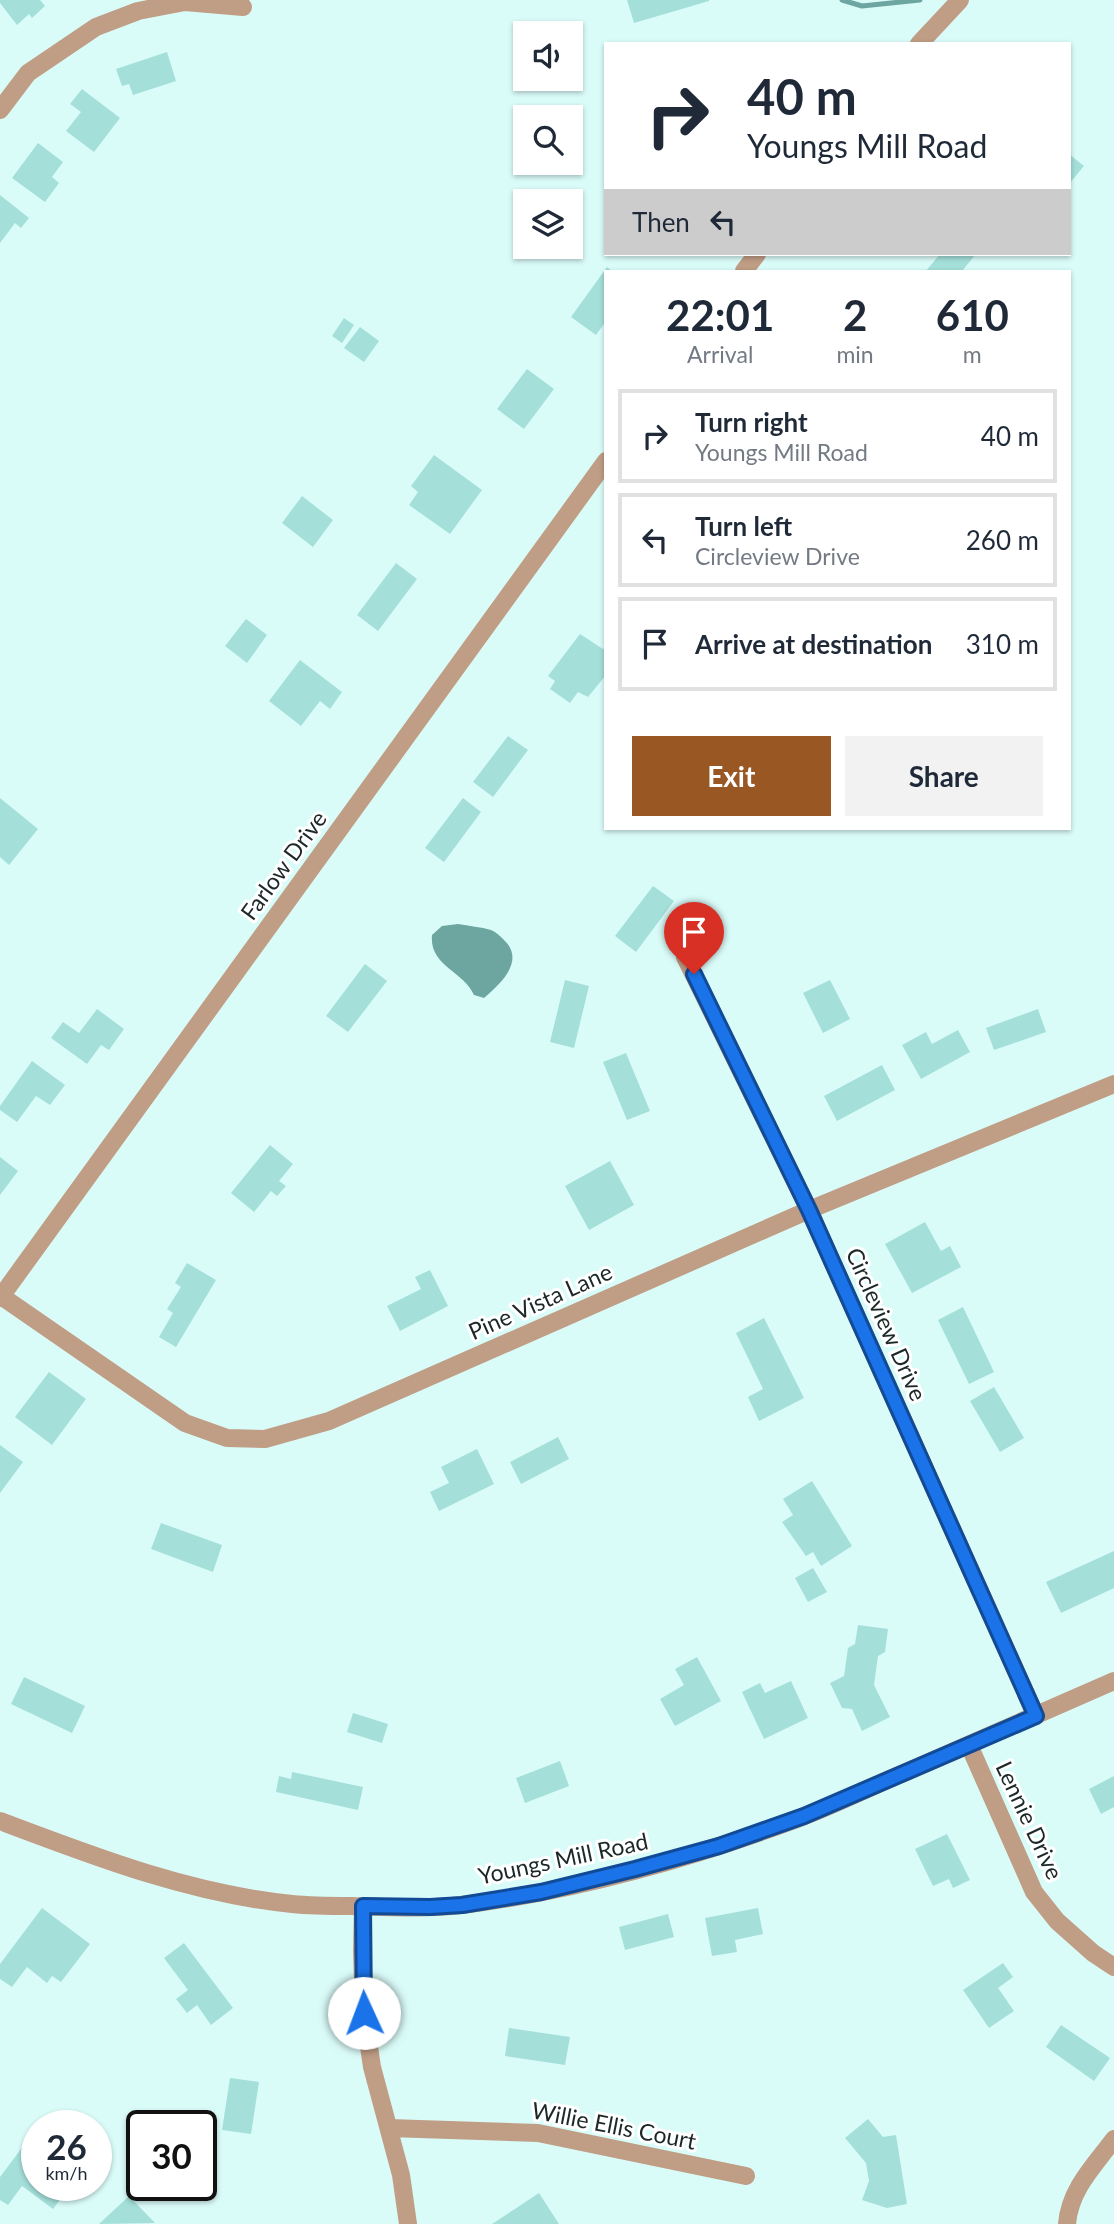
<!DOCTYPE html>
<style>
:root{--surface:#fff;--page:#f2f2f3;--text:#1f2937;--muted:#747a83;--line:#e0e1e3;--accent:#985723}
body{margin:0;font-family:Lato,sans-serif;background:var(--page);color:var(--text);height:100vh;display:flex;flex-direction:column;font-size:26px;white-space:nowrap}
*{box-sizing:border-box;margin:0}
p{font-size:23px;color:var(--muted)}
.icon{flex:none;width:38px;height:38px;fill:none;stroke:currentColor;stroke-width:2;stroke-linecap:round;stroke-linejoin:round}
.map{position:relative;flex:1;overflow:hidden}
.sheet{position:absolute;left:604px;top:270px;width:467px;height:560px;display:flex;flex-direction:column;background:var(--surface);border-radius:0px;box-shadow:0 2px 5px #0004}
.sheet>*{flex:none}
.banner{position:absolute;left:604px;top:42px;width:467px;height:214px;border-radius:0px;box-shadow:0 2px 5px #0004;background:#fff;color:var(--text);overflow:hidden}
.tools{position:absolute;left:513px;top:21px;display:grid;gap:14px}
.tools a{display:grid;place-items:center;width:70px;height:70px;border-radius:0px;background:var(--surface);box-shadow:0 2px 5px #0004;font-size:35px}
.speed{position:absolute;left:21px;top:2110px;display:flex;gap:14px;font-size:35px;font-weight:700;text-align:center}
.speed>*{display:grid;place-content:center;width:91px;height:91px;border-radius:50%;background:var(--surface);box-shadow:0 2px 5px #0004;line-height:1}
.speed small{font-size:18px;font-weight:400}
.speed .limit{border:4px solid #111;border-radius:10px;background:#fff;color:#111}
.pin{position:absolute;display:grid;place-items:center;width:60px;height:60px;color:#fff;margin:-72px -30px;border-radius:50% 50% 50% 0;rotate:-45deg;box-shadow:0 0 7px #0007}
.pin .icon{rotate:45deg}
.me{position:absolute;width:77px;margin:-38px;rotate:358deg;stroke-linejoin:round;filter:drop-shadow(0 0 5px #0008)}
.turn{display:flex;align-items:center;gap:24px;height:147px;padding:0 28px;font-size:32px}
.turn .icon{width:91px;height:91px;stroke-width:2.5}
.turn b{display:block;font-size:49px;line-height:60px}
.then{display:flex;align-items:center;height:66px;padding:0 28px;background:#0003;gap:14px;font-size:26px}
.eta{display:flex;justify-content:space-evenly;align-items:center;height:119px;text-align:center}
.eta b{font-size:42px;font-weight:700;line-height:49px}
.primary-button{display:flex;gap:14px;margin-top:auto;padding:14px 28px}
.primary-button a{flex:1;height:80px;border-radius:0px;background:var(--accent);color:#fff;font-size:28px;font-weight:700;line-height:80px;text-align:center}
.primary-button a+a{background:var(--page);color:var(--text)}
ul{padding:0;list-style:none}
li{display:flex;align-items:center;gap:21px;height:94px;margin:0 14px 10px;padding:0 14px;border:4px solid var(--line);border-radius:0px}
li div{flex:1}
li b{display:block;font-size:26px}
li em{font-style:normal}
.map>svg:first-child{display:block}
.water{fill:#6da6a1}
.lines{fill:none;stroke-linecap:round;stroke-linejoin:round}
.stream{stroke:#6da6a1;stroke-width:5}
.building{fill:#a5dfda}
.minor{stroke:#c09d85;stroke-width:18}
.tertiary{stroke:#c09d85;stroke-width:18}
.route-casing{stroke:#114b97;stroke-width:18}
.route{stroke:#1a73e8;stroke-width:12}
.labels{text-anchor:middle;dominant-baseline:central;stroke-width:6;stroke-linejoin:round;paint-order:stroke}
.street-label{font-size:23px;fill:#1b2827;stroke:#fff}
</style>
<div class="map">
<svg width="1114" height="2224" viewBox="0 0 1114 2224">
<rect width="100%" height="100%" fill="#dafcf9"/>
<path class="water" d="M458,924C469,926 481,927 491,930C496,932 500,936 504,940C526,961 500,984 484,998L474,995C464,971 429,966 432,935L442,926Z"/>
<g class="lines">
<path class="stream" d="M842,0L862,6L920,0"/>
</g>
<path class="building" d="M0,0H40L45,6L32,18L29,14L17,25L0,3Z
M627,0H709V1L634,23Z
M167,52L176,81L133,95L129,84L122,86L116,69Z
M82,89L120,118L94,152L66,131L81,112L70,104Z
M38,143L63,162L52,177L59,183L45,202L12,178Z
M1069,154L1084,166L1069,184Z
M0,195L29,218L21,228L15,223L0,243Z
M940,254H976L962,271H926Z
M607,267L612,271H606V321L596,335L571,317Z
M344,318L354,325L342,343L332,336Z
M360,327L379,341L364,362L344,348Z
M527,369L554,389L524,429L497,409Z
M434,455L482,490L450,534L409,505L418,492L411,486Z
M302,496L333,520L313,547L282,523Z
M396,563L417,579L378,631L357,615Z
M246,619L267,635L247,663L225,646Z
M580,634L606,651V675L588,697L578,692L570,703L550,689L555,681L548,676Z
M300,660L342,692L330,709L320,701L301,726L269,701Z
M508,736L528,750L493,797L473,782Z
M0,798L38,829L9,865L0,857Z
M463,798L481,812L444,862L425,848Z
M653,886L674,901L636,952L615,936Z
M365,964L387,981L348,1032L326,1016Z
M565,980L589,986L574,1048L550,1042Z
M830,980L850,1019L823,1033L803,993Z
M97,1009L124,1029L109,1050L101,1045L87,1064L51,1038L63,1022L79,1033Z
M1038,1009L1046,1032L994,1050L986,1028Z
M958,1030L970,1052L921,1079L902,1045L926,1032L932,1044Z
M626,1053L650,1111L627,1120L603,1062Z
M32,1061L65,1085L50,1105L36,1096L17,1122L0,1110V1106Z
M882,1065L895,1090L837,1121L824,1096Z
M270,1145L293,1164L279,1181L286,1186L277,1196L271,1191L254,1212L231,1193Z
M0,1157L18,1171L0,1195Z
M610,1161L634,1205L589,1230L565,1186Z
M925,1222L941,1251L950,1246L961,1267L912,1293L885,1244Z
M187,1263L216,1280L176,1347L159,1337L173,1313L167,1309L181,1287L175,1283Z
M430,1270L448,1306L400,1331L387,1306L421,1289L415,1277Z
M963,1307L994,1372L969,1384L938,1320Z
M764,1318L804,1398L759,1421L748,1397L763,1389L736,1333Z
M49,1372L86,1399L52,1445L15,1417Z
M994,1387L1024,1438L1000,1452L970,1401Z
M558,1437L569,1459L521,1484L510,1462Z
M0,1445L23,1462L0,1493Z
M477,1449L494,1484L439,1511L430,1492L449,1483L441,1467Z
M812,1481L852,1546L821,1566L813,1552L806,1556L782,1522L793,1515L783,1499Z
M161,1523L222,1545L213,1572L151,1549Z
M1114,1551V1588L1061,1613L1046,1582Z
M813,1568L827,1592L808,1602L795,1578Z
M858,1625L888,1629L885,1652L878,1656L874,1685L890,1717L862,1731L852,1709L842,1708L830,1683L844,1676L848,1648L855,1644Z
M697,1657L721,1701L675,1726L660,1699L684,1685L675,1669Z
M24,1677L85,1706L72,1733L11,1704Z
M791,1681L808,1718L764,1739L742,1692L760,1683L765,1693Z
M353,1713L388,1724L382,1743L347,1732Z
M560,1761L569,1786L525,1803L516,1778Z
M292,1772L363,1787L358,1810L276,1792L279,1776L291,1779Z
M1114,1776V1807L1101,1814L1089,1789Z
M947,1834L970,1880L953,1888L949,1879L933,1886L915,1849Z
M42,1908L90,1944L61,1982L52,1976L47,1983L27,1967L12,1987L0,1979V1964Z
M758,1908L763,1934L735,1940L737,1952L712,1956L705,1918Z
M668,1914L674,1937L625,1950L619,1927Z
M184,1943L233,2008L211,2025L197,2005L187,2013L176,1999L188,1990L164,1958Z
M1003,1963L1013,1977L998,1988L1014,2011L989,2028L963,1990Z
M1061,2025L1110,2058L1094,2081L1046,2047Z
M509,2028L570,2037L565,2065L505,2056Z
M230,2078L259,2082L251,2134L222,2130Z
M868,2119L883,2137L896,2135L907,2204L887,2208L862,2200L869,2181L866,2163L845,2138Z
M27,2141L37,2148V2186H70L53,2209L22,2186L8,2205L0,2200V2177Z
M539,2193L559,2224H492Z
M129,2196L155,2223L99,2224Z"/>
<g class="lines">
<path class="minor" d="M919,44L960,0
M0,110L28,73L96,27L138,11L185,2L243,7
M744,271L757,254
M685,957L809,1210L1036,1716
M1,1296L185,1423L227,1438L265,1439L329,1421L809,1210L1114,1084
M0,1298L606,461
M969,1745L1034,1892L1057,1921L1093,1953L1114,1967
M363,1906L362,1951L364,2013L372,2067L401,2175L408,2224
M389,2128L538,2133L746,2176
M1067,2224C1070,2189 1094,2166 1114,2139"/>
<path class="tertiary" d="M0,1821C95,1857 191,1894 292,1904C312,1906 332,1906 351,1906C388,1907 426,1909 462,1905C575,1891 696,1857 802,1817C837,1804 870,1787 904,1773C974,1743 1044,1712 1114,1681"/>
</g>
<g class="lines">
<g class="route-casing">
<path id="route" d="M364,2013L363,1906L430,1907L462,1905L541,1892L635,1869L719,1846L804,1816L1036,1716L809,1210L694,974"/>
</g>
<use href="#route" class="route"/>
</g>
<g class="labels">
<g class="street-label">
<text transform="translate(283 865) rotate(-54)">Farlow Drive</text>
<text transform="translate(540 1301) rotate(-24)">Pine Vista Lane</text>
<text transform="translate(887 1324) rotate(66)">Circleview Drive</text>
<text transform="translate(1030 1820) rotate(65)">Lennie Drive</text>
<text transform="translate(563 1858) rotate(-12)">Youngs Mill Road</text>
<text transform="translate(614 2125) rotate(11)">Willie Ellis Court</text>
</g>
</g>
</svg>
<div class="tools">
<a><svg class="icon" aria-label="sound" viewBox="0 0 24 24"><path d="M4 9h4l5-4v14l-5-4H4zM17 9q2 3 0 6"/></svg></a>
<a><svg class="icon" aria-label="search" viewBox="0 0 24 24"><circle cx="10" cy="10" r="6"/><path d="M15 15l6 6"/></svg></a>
<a><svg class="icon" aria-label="layers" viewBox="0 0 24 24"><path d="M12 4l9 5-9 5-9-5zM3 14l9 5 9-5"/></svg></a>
</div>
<div class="speed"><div>26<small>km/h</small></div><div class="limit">30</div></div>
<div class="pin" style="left:694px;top:974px;background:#d93025"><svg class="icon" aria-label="arrive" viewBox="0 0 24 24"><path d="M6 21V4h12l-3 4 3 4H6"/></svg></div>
<svg class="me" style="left:364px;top:2013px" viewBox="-20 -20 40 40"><circle r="19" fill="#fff"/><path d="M0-13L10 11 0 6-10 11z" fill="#1a73e8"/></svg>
<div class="banner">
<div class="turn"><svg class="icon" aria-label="right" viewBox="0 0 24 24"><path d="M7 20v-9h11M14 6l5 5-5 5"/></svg><div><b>40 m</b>Youngs Mill Road</div></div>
<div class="then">Then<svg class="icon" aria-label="left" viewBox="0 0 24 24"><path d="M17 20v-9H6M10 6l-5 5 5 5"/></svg></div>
</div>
<section class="sheet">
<div class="eta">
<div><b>22:01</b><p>Arrival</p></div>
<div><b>2</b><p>min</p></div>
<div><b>610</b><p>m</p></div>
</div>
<ul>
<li><svg class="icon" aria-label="right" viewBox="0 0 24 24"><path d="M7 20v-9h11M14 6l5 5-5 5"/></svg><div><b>Turn right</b><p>Youngs Mill Road</p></div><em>40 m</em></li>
<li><svg class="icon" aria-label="left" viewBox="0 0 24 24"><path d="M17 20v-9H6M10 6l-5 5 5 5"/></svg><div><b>Turn left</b><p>Circleview Drive</p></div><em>260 m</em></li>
<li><svg class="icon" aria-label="arrive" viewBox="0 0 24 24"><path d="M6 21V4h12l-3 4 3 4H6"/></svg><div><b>Arrive at destination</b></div><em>310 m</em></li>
</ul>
<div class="primary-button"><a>Exit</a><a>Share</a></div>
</section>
</div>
